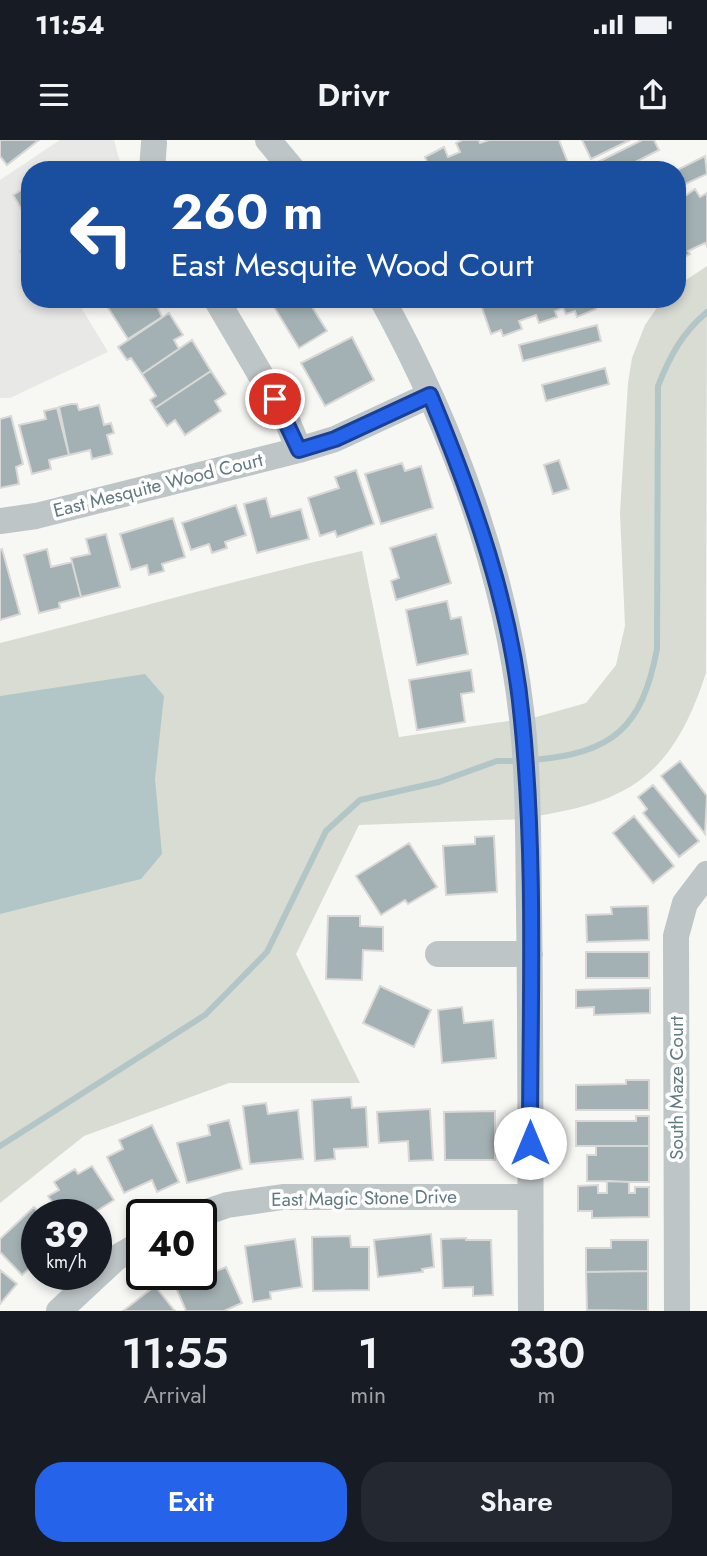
<!DOCTYPE html>
<style>
:root{--surface:#171b24;--page:#242831;--text:#f1f3f6;--muted:#9ea1a6;--accent:#2563eb}
body{margin:0;font-family:Jost,sans-serif;background:var(--page);color:var(--text);height:100vh;display:flex;flex-direction:column;font-size:26px;white-space:nowrap}
*{box-sizing:border-box;margin:0}
p{font-size:23px;color:var(--muted)}
.icon{flex:none;width:38px;height:38px;fill:none;stroke:currentColor;stroke-width:2;stroke-linecap:round;stroke-linejoin:round}
.map{position:relative;height:1171px;overflow:hidden}
.drawer{display:flex;flex-direction:column;background:var(--surface);flex:1}
.drawer>*{flex:none}
.top-card{position:absolute;left:21px;top:21px;width:665px;height:147px;border-radius:28px;box-shadow:0 4px 10px #0003;background:#1a4fa0;color:#fff;overflow:hidden}
.speed{position:absolute;left:21px;top:1059px;display:flex;gap:14px;font-size:35px;font-weight:700;text-align:center}
.speed>*{display:grid;place-content:center;width:91px;height:91px;border-radius:50%;background:var(--surface);box-shadow:0 4px 10px #0003;line-height:1}
.speed small{font-size:18px;font-weight:400}
.speed .limit{border:4px solid #111;border-radius:10px;background:#fff;color:#111}
.pin{position:absolute;display:grid;place-items:center;width:60px;height:60px;color:#fff;margin:-30px;border:4px solid #fff;border-radius:50%;box-shadow:0 2px 7px #0007}
.me{position:absolute;width:77px;margin:-38px;rotate:0deg;stroke-linejoin:round;filter:drop-shadow(0 0 5px #0008)}
.turn{display:flex;align-items:center;gap:24px;height:147px;padding:0 35px;font-size:32px}
.turn .icon{width:91px;height:91px;stroke-width:2.5}
.turn b{display:block;font-size:49px;line-height:60px}
.eta{display:flex;justify-content:space-evenly;align-items:center;height:119px;text-align:center}
.eta b{font-size:42px;font-weight:600;line-height:49px}
.primary-button{display:flex;gap:14px;margin-top:auto;padding:14px 35px}
.primary-button a{flex:1;height:80px;border-radius:28px;background:var(--accent);color:#fff;font-size:28px;font-weight:600;line-height:80px;text-align:center}
.primary-button a+a{background:var(--page);color:var(--text)}
.status{display:flex;justify-content:space-between;align-items:center;height:49px;padding:0 35px;background:var(--surface);direction:ltr}
.status svg{height:19px;fill:currentColor}
header{display:flex;justify-content:space-between;align-items:center;height:91px;padding:0 35px;background:var(--surface);font-size:32px;font-weight:600}
.map>svg:first-child{display:block}
.built{fill:#e8e8e7}
.green{fill:#d8dcd3}
.water{fill:#b3c6c7}
.lines{fill:none;stroke-linecap:round;stroke-linejoin:round}
.stream{stroke:#b3c6c7;stroke-width:6}
.building{fill:#a4b1b4;stroke:#d9d8d6;stroke-width:2}
.minor{stroke:#bec5c7;stroke-width:26}
.route-casing{stroke:#184099;stroke-width:18}
.route{stroke:#2563eb;stroke-width:12}
.labels{text-anchor:middle;dominant-baseline:central;stroke-width:7;stroke-linejoin:round;paint-order:stroke}
.street-label{font-size:19px;fill:#617a80;stroke:#fff}
</style>
<div class="status"><b>11:54</b><svg viewBox="0 0 49 12"><path d="M0 12V9h3v3zM5 12V6h3v6zM10 12V3h3v9zM15 12V0h3v12zM26 1h20v11H26zM47 4h2v5h-2z"/></svg></div>
<header><svg class="icon" aria-label="menu" viewBox="0 0 24 24"><path d="M4 6h16M4 12h16M4 18h16"/></svg>Drivr<svg class="icon" aria-label="share" viewBox="0 0 24 24"><path d="M12 15V3M7 8l5-5 5 5M5 13v7h14v-7"/></svg></header>
<div class="map">
<svg width="707" height="1171" viewBox="0 0 707 1171">
<rect width="100%" height="100%" fill="#f7f7f4"/>
<path class="built" d="M60,0H114L122,30H30V159H94L82,169L108,212L10,258H0V40Z"/>
<path class="green" d="M707,126L706,533C673,634 631,661 537,676L529,579L586,563L616,525L625,486L620,373L628,243L632,218L645,185L663,159H677V146Z
M362,411L399,597L522,579L527,679L359,685L296,814L360,943H229L84,996L0,1063V503C121,473 241,438 362,411Z"/>
<path class="water" d="M145,534L164,556L155,639L162,714L141,739L0,774V556Z"/>
<g class="lines">
<path class="stream" d="M533,620C613,613 642,588 657,509L658,246C670,216 682,193 707,172
M0,1006L205,875L267,812L326,691L360,660L439,642L497,621H519"/>
</g>
<path class="building" d="M0,0H39L7,25L0,16Z
M462,0H479L480,3L489,0H559L568,23L553,30H547L544,23L533,30H430L425,17L444,7L448,17L460,12L456,3Z
M582,0H630L591,19Z
M642,0H654L659,10L620,30H597L594,24Z
M705,16L707,34L677,48V30Z
M30,45V84L13,55Z
M695,49L700,57L707,53V106L705,103L688,111L690,114L677,121V62Z
M30,93V128L20,111L27,106L22,98Z
M118,159H165L167,163L158,168L162,177L128,199L107,166Z
M275,159H307L327,191L299,208L271,162Z
M479,159H600L593,162L596,169L577,177L575,171L566,174L563,168L555,171L557,177L539,183L536,175L519,181L522,189L503,196L501,190L491,194Z
M169,173L183,195L174,200L179,209L142,234L131,218L127,220L118,207Z
M597,185L601,201L523,221L519,205Z
M352,197L374,240L325,266L301,223Z
M192,200L211,231L155,268L150,260L156,256L142,234Z
M605,228L609,244L546,261L542,245Z
M211,231L226,254L215,261L221,271L185,295L175,280L167,286L155,268Z
M71,264H77L79,270L99,265L104,285L111,283L114,293L107,295L112,314L92,319L90,310L69,315L59,267Z
M57,268L69,315L49,320L51,329L32,334L19,285L46,279L44,271Z
M11,276L23,324L16,327L19,344L0,348V279Z
M559,320L569,349L553,354L544,325Z
M402,323L405,331L421,326L433,368L381,384L365,334Z
M356,330L374,384L337,397L335,391L320,396L308,358L339,348L335,337Z
M266,358L271,377L301,369L309,399L257,413L244,364Z
M236,365L246,395L225,402L227,408L212,413L209,404L191,410L182,383Z
M173,378L185,417L162,424L164,431L149,435L147,425L131,430L120,394Z
M106,394L120,447L81,457L71,418L90,414L86,399Z
M436,394L451,443L396,460L391,441L399,438L390,408Z
M2,409L20,474L0,480V410Z
M47,409L51,427L72,422L81,457L59,463L60,468L39,473L24,415Z
M447,461L451,479L461,477L468,514L417,525L406,470Z
M471,530L474,552L461,554L465,582L417,590L409,540Z
M680,621L707,656L705,694L661,636Z
M653,645L699,701L679,717L643,673L647,669L638,657Z
M634,676L674,726L653,743L613,693Z
M494,696L497,752L446,755L443,706L475,704V697Z
M409,703L437,747L408,764L405,760L381,775L356,736Z
M648,766L649,800L587,802L586,775L612,774L611,767Z
M328,776H360V786L383,787V811L363,810L362,840L326,839Z
M586,812H649V838H586Z
M380,846L431,870L414,907L363,883Z
M650,848V873L594,875V867L576,868V850Z
M462,867L464,883L493,880L496,918L442,923L438,870Z
M626,940H649V970H576V945L626,944Z
M351,957L352,968L366,967L368,1007L334,1009L335,1019L315,1021L312,960Z
M266,963L268,974L298,970L303,1019L250,1024L243,966Z
M430,969L433,1020L409,1021L408,1001L379,1003L377,972Z
M495,971V1020H445L444,972Z
M636,976H649V1006H576V981H636Z
M229,980L242,1029L187,1043L177,1003L210,995L208,985Z
M152,985L179,1042L157,1052L152,1040L124,1053L107,1017L123,1009L119,1000Z
M596,1006H649V1042L587,1041V1015H596Z
M92,1026L114,1060L92,1074H60L48,1056L59,1050L54,1042L75,1029L78,1034Z
M607,1041L629,1042V1053H635V1047H649V1077L592,1078V1071H578V1046L598,1045V1053H607Z
M34,1067L41,1074H37V1122L22,1135L0,1112V1099Z
M431,1094L434,1127L422,1129L423,1132L378,1137L374,1100Z
M350,1096L351,1107H369V1150L313,1151L312,1097Z
M466,1098V1100H491L493,1155L473,1156V1147L443,1148L441,1099Z
M295,1099L302,1147L270,1152L271,1159L253,1162L245,1106Z
M611,1100H648V1131L586,1132V1108H611Z
M226,1127L242,1163L224,1171H186L170,1134H196L198,1139Z
M0,1130L17,1144L0,1164Z
M648,1131V1171L587,1170L586,1132Z
M155,1146L175,1171H123Z"/>
<g class="lines">
<path class="minor" d="M268,0L293,30
M152,30L154,3
M216,159L286,278L299,310
M382,159C453,288 506,432 522,578C529,641 528,706 529,769C531,903 530,1037 531,1171
M0,381L36,376L299,310L335,299L430,255
M438,814H530
M201,1074L227,1065L283,1057H530
M59,1171L116,1118L142,1103
M677,1171L676,796L685,763L707,734"/>
</g>
<g class="lines">
<g class="route-casing">
<path id="route" d="M275,259L299,310L335,299L430,255C473,359 512,467 522,580C536,720 530,863 530,1003"/>
</g>
<use href="#route" class="route"/>
</g>
<g class="labels">
<g class="street-label">
<text transform="translate(158 345) rotate(-14)">East Mesquite Wood Court</text>
<text transform="translate(676 948) rotate(-90)">South Maze Court</text>
<text transform="translate(364 1058) rotate(-1)">East Magic Stone Drive</text>
</g>
</g>
</svg>
<div class="speed"><div>39<small>km/h</small></div><div class="limit">40</div></div>
<div class="pin" style="left:275px;top:259px;background:#d93025"><svg class="icon" aria-label="arrive" viewBox="0 0 24 24"><path d="M6 21V4h12l-3 4 3 4H6"/></svg></div>
<svg class="me" style="left:530px;top:1003px" viewBox="-20 -20 40 40"><circle r="19" fill="#fff"/><path d="M0-13L10 11 0 6-10 11z" fill="#2563eb"/></svg>
<div class="top-card">
<div class="turn"><svg class="icon" aria-label="left" viewBox="0 0 24 24"><path d="M17 20v-9H6M10 6l-5 5 5 5"/></svg><div><b>260 m</b>East Mesquite Wood Court</div></div>
</div>
</div>
<section class="drawer">
<div class="eta">
<div><b>11:55</b><p>Arrival</p></div>
<div><b>1</b><p>min</p></div>
<div><b>330</b><p>m</p></div>
</div>
<div class="primary-button"><a>Exit</a><a>Share</a></div>
</section>
